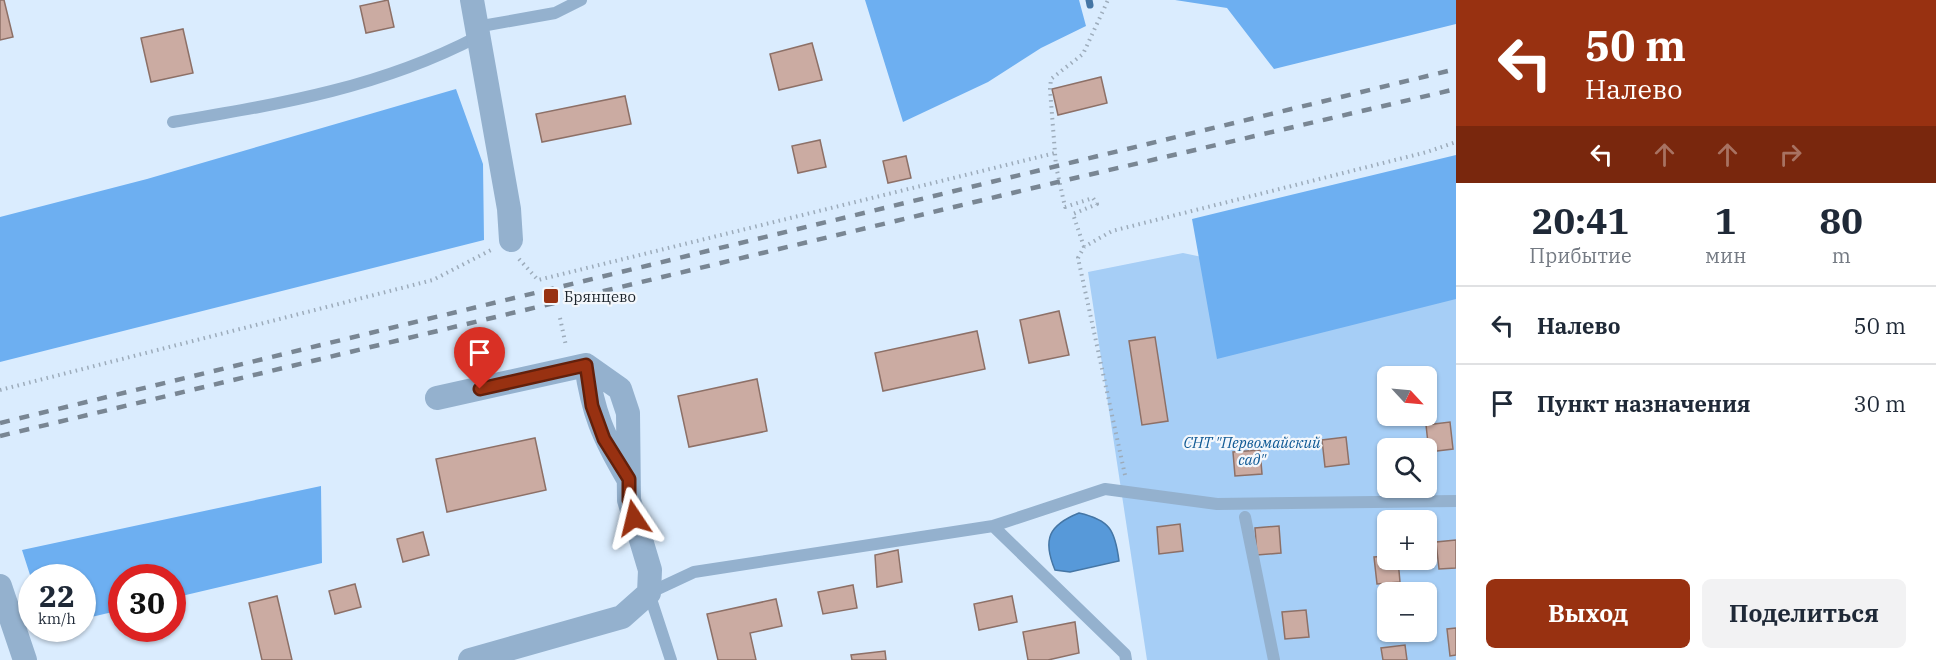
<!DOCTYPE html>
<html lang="ru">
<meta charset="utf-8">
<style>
:root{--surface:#fff;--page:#f2f2f3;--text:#1f2937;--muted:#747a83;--line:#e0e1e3;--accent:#983111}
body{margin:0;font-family:"IBM Plex Serif",serif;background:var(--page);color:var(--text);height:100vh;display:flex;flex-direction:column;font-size:22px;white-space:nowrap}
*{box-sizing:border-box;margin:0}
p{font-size:20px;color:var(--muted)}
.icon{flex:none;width:33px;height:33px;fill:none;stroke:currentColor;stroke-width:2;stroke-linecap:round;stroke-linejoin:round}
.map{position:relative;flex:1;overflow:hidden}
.drawer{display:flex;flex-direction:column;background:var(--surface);width:480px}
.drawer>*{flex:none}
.banner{background:#983111;color:#fff;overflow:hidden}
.needle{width:39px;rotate:116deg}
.buttons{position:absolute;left:1377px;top:366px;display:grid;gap:12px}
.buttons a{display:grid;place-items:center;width:60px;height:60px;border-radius:9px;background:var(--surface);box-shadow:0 2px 4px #0004;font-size:30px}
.speed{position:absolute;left:18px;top:564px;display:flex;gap:12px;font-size:30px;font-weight:700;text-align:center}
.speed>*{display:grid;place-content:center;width:78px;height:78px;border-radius:50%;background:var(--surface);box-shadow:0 2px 4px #0004;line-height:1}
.speed small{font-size:15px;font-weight:400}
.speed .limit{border:9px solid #d22;background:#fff;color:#111}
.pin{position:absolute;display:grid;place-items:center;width:51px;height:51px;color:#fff;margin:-62px -26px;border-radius:50% 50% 50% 0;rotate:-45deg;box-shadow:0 0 6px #0007}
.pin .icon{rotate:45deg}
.me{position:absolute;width:66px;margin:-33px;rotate:350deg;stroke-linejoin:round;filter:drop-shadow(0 0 4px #0008)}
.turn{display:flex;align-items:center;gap:21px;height:126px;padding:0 30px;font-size:27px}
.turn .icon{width:78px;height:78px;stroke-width:2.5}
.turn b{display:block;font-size:42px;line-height:51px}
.lanes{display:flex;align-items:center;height:57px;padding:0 30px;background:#0003;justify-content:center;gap:30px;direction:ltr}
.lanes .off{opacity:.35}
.eta{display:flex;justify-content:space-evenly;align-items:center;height:102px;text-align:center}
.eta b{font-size:36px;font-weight:800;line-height:42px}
.action{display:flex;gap:12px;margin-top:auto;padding:12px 30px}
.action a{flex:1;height:69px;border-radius:9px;background:var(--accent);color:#fff;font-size:24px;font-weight:800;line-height:69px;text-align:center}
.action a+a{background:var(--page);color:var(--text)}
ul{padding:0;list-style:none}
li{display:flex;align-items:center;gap:18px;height:78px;padding:0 30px;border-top:2px solid var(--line)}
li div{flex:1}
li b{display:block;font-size:22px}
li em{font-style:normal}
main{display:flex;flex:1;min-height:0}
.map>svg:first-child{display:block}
.green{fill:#a6cef6;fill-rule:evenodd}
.forest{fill:#6daff1}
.water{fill:#5799d9;stroke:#4576a5;stroke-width:1.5}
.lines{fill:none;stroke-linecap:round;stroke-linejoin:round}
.stream{stroke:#4576a5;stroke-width:7}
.building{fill:#cbaba2;stroke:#8d7067;stroke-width:1.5}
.path{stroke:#9dacbb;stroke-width:4;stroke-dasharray:1.5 4.5;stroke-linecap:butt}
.service{stroke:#94b1ce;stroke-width:12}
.minor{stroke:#94b1ce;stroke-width:24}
.rail{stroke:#798693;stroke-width:4.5;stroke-dasharray:10 10;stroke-linecap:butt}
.route-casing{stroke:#63200b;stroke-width:15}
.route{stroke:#983111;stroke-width:10}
.poi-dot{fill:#983111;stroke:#f3f7fc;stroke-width:2}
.labels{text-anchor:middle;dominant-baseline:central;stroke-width:4.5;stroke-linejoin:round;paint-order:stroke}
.poi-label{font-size:15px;fill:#1c242c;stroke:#f3f7fc;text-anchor:start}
.park-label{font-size:15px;font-style:italic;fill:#0f5994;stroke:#f3f7fc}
</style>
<main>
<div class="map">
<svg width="1456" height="660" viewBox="0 0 1456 660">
<rect width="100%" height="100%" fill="#daecfe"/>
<path class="green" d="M1183,253L1202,257L1456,278V660H1147L1088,272ZM1388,376H1426V416H1388ZM1388,448H1426V488H1388ZM1388,520H1426V560H1388ZM1388,592H1426V632H1388Z"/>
<path class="forest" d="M865,0H1079L1086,26L1041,48L988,82L903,122Z
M1175,0H1456V24L1274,69L1227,8Z
M456,89L483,164L484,240L0,362V217L147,179Z
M1456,155V299L1217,359L1192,219Z
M321,486L322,563L173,598L172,578H122L121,610L83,619L82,578H31L22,550Z"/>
<path class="water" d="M1079,513C1110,520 1115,530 1119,561L1070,572L1055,570C1042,539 1049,525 1079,513Z"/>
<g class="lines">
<path class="stream" d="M1089,0L1090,5"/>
</g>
<path class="building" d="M0,0H4L13,37L0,40Z
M388,0L394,27L366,33L360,6Z
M183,29L193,73L151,82L141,38Z
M812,43L822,80L779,90L770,54Z
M1101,77L1107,103L1058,115L1052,89Z
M625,96L631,124L542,142L536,114Z
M820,140L826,167L798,173L792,146Z
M906,156L911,178L888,183L883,161Z
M1059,311L1069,355L1029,363L1020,320Z
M977,331L985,369L883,391L875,353Z
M1155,337L1168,421L1142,425L1129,341Z
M757,379L767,431L689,447L678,396Z
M1450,422L1453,449L1429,452L1426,425Z
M1346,437L1349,464L1325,467L1322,440Z
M535,438L546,490L447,512L436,459Z
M1260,450L1262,474L1235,476L1233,452Z
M1180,524L1183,551L1159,554L1157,527Z
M1279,526L1281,553L1257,555L1255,528Z
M423,532L429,555L403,562L397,539Z
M1456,540V568L1439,569L1436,542Z
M898,550L902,582L877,587L875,555Z
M1388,556V560H1398L1400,582L1377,584L1374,557Z
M355,584L361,607L335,614L329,591Z
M853,585L857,608L823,614L818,592Z
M277,596L292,660H262L249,603Z
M1012,596L1017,622L979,630L974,604Z
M776,599L782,626L750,633L756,660H718L707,614Z
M1306,610L1309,637L1285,639L1282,612Z
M1075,622L1079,653L1048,660H1028L1023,632Z
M1456,628V655L1450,656L1447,629Z
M1405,645L1407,660H1383L1381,648Z
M885,651L886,660H852L851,655Z"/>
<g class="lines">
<path class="path" d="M1084,247L1073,214L1097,204L1093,198L1065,207L1056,166L1050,89L1051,79L1083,54L1108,0
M519,259L538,280L1055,153
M560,318L566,346
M0,390L433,280L491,250
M1125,475L1078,258L1084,247L1112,231L1427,152L1456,142"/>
<path class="service" d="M476,27L555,13L581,0
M173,122C280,104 379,88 477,37
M1245,517L1274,660
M993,526L1125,654L1126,660
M671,660L649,593L694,572L993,526L1105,489L1217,504L1456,501"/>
<path class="minor" d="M472,0L509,209L511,240
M586,365C593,413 603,436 627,477
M437,398L586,365L620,389L628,413L629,500L650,570L649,593L622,617L470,660
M0,586L25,660"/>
<path class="rail" d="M0,423L1456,69
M0,436L1058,182L1456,89"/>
</g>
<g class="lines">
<g class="route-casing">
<path id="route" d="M480,389L586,365L592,406L604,439L629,479V500L634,518"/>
</g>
<use href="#route" class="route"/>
</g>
<rect class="poi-dot" x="543" y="288" width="16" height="16" rx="3"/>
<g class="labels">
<g class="poi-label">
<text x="564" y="296">Брянцево</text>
</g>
<g class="park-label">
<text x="1252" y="442">СНТ "Первомайский<tspan x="1252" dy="17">сад"</tspan></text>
</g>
</g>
</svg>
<div class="buttons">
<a><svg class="needle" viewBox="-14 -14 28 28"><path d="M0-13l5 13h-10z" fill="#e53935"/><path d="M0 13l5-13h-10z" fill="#747a83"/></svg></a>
<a><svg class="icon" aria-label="search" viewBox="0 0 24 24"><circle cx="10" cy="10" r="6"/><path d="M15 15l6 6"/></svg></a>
<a>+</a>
<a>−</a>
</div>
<div class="speed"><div>22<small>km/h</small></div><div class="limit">30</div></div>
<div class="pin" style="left:480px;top:389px;background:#d93025"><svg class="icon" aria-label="arrive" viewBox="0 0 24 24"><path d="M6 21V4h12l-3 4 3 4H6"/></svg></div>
<svg class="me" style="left:634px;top:518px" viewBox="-20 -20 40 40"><path d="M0-17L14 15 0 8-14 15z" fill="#983111" stroke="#fff" stroke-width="4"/></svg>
</div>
<section class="drawer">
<div class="banner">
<div class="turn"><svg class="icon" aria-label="left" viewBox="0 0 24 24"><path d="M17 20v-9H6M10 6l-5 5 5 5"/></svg><div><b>50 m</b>Налево</div></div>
<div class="lanes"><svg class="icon" aria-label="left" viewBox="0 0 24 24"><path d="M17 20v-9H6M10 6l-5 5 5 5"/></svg><svg class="icon off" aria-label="ahead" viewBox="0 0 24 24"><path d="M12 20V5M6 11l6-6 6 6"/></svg><svg class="icon off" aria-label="ahead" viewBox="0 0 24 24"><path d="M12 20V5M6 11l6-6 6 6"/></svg><svg class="icon off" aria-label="right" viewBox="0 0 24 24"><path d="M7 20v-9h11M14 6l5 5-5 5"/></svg></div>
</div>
<div class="eta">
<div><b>20:41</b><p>Прибытие</p></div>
<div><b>1</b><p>мин</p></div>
<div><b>80</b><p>m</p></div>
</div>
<ul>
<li><svg class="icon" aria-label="left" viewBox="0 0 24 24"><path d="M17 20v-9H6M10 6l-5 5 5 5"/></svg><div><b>Налево</b></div><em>50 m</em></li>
<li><svg class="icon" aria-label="arrive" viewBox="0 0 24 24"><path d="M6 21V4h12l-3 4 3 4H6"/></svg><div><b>Пункт назначения</b></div><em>30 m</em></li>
</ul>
<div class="action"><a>Выход</a><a>Поделиться</a></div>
</section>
</main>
